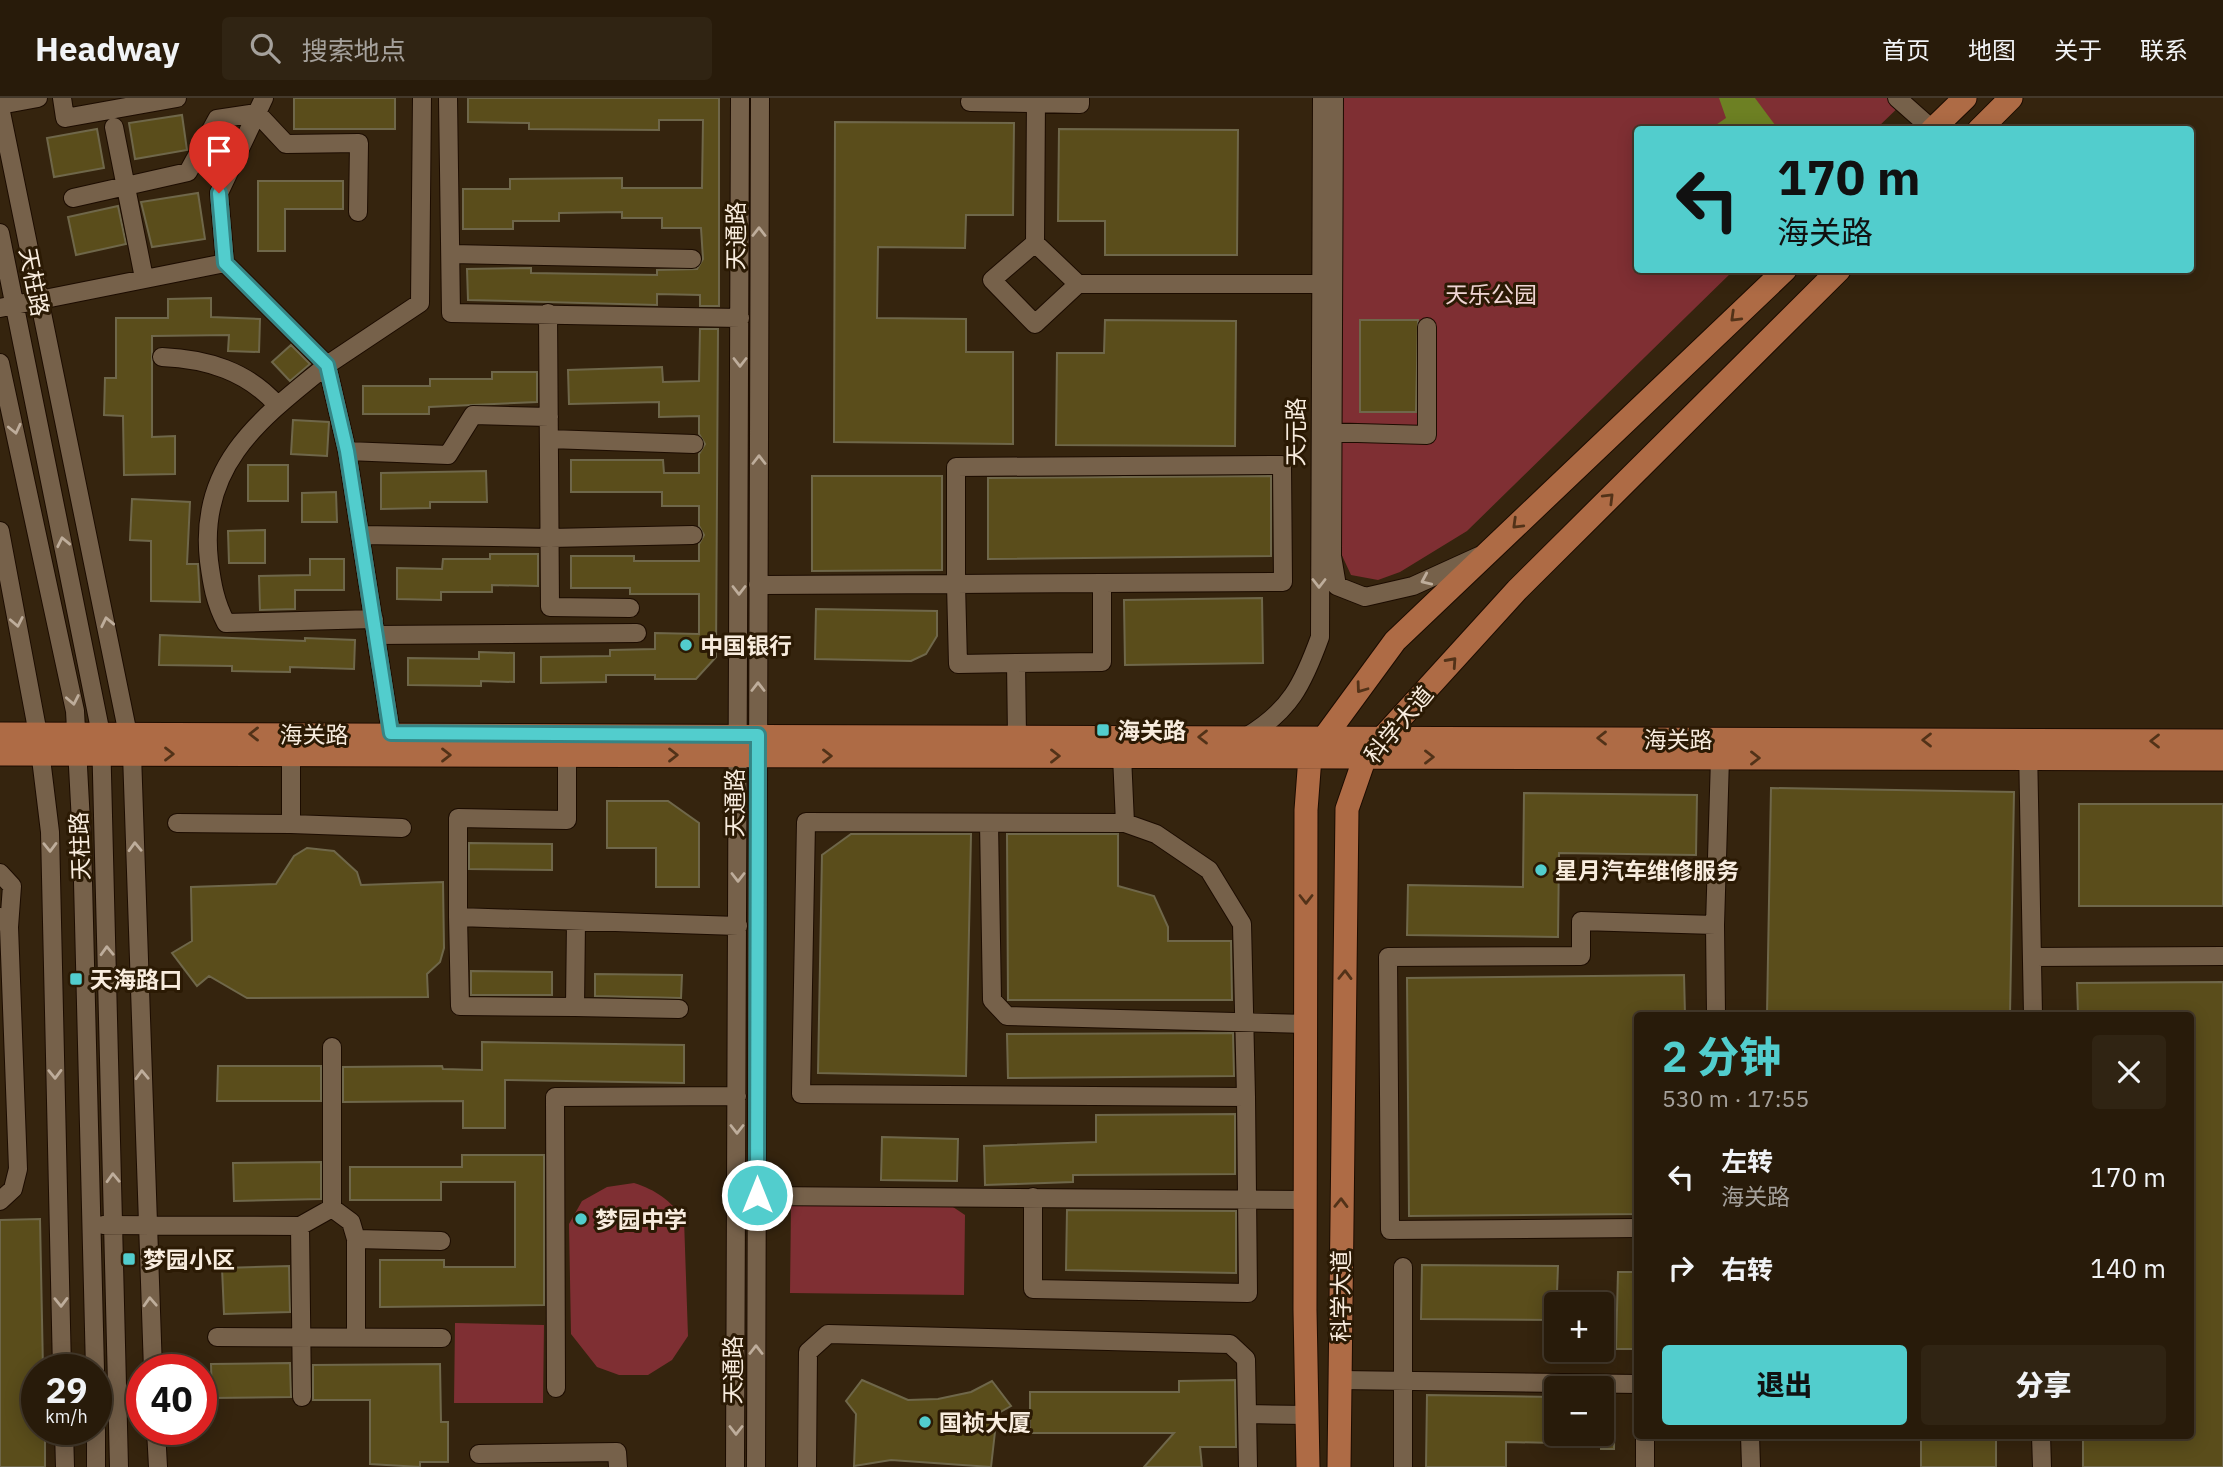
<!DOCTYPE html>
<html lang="zh">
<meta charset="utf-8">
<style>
:root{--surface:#281b0a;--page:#302413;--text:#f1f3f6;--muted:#a5a19c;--line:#44392b;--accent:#52cdcd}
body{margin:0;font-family:"IBM Plex Sans","Noto Sans SC",sans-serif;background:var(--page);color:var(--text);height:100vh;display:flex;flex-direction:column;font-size:26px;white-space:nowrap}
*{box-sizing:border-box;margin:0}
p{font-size:23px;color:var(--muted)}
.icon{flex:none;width:38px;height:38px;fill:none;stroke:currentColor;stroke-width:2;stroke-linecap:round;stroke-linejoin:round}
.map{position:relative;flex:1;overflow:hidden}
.panel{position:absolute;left:1634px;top:914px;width:560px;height:427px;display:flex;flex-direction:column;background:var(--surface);border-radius:7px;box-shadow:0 4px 18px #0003,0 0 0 2px var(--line)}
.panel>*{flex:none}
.top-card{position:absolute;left:1634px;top:28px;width:560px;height:147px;border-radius:7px;box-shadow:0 4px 18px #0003,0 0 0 2px var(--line);background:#52cdcd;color:#111;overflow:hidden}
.controls{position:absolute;left:1544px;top:1194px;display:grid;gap:14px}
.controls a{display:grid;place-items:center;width:70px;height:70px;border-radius:7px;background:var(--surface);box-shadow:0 4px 18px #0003,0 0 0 2px var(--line);font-size:35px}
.speed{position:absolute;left:21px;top:1256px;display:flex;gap:14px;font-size:35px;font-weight:700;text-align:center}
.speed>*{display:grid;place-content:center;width:91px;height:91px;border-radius:50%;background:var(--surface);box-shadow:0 4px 18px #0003,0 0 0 2px var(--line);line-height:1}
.speed small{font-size:18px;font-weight:400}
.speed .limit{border:10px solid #d22;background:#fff;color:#111}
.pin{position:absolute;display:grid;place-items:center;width:60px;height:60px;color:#fff;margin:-72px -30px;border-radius:50% 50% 50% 0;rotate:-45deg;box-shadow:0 0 7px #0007}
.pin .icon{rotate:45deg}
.me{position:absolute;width:77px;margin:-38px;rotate:0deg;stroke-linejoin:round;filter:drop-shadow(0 0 5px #0008)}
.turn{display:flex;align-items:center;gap:24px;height:147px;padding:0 28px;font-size:32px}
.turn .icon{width:91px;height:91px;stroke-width:2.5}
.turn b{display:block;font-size:49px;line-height:60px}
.round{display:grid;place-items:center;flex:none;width:74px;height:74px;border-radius:7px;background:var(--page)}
.overview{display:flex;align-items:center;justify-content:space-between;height:119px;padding:0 28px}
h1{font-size:42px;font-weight:800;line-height:52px;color:var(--accent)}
.button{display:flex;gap:14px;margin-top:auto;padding:14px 28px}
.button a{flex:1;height:80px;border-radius:7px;background:var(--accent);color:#111;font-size:28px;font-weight:800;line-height:80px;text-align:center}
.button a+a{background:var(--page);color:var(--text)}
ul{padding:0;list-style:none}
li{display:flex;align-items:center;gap:21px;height:91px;padding:0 28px}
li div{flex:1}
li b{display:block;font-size:26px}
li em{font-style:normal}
header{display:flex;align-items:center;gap:42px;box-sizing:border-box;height:98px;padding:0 35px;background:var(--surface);border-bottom:2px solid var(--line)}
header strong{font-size:33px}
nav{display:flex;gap:38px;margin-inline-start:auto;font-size:24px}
.search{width:490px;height:63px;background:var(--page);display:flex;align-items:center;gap:18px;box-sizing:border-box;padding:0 24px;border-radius:7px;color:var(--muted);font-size:26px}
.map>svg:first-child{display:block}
.green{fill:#7f2f33}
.water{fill:#6d8023}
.building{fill:#5a4d1b;stroke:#6f674a;stroke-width:2}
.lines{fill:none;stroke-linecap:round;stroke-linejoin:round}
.minor-casing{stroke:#1c0c00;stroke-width:20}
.major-casing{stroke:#1c0c00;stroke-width:25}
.minor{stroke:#76614a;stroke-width:18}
.major{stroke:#ae6b45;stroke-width:23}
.oneway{stroke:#bead9b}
.oneway2{stroke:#523218}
.route-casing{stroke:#358585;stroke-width:18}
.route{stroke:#52cdcd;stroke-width:12}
.poi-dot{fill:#52cdcd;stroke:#2b1a04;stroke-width:2.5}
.labels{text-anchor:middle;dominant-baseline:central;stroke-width:6;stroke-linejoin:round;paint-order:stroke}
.street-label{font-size:23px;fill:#f8ecde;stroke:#2b1a04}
.park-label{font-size:23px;fill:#efd5d4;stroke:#2b1a04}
.poi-label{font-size:23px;font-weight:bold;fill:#f8ecde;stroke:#2b1a04;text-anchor:start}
</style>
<header>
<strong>Headway</strong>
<div class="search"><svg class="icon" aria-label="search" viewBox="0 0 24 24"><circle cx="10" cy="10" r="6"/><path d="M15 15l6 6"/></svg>搜索地点</div>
<nav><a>首页</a><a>地图</a><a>关于</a><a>联系</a></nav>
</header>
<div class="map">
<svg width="2223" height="1369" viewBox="0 0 2223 1369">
<rect width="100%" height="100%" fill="#35240e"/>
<path class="green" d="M1342,0H1908L1876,31L1638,32V172H1734L1467,433L1400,474L1378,482L1351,477L1339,451Z
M634,1085C656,1092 670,1102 684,1121L688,1238L672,1262L648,1277H619L597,1269L571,1236L569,1126L582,1103L607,1089Z
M791,1107L953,1109L965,1117L964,1197L790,1195Z
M455,1225L544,1227L543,1305H454Z"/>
<path class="water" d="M1719,0H1755L1778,31H1710L1726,20Z"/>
<path class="building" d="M294,0H395V31H294Z
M468,0H719V208H700V197L657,196V207L468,202L467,171L531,170V175L657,177V172L697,171L703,161L701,130H662V120H622V114L559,115V123H513V131H463V91H510V81L622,80V90H702L703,22H659V32L529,31V25L468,24Z
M182,17L187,52L135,61L129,25Z
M835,24L1014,25L1013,117H966L965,150L878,149L877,220L966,221V254H1013V346L834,344Z
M97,31L104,70L54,79L47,40Z
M1059,31L1238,32L1237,157H1105V123H1058Z
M258,83H343V111H285V153H258Z
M198,95L205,141L152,149L141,104Z
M118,108L126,146L76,157L68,119Z
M211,200V219L260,221L259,254L228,253L229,237L152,238V339L175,338V376L124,377L123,318L104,317L105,280H116V220H168V201Z
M1105,222L1236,223L1235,348L1056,347L1057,255H1104Z
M1360,222H1418L1416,314H1360Z
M700,231H718L716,559L696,581H655V577H606V584L541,585V559L610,558V552L655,551V535L699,536V496H630V490H571V458H634V463H699V446L704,437L699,428V408H662V394H571V362H663L664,375H699V356L705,346L699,336V318L659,319V304L569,306L568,272L662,269L663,284L699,283Z
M291,247L310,266L290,283L272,264Z
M492,274H537V304L429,309V316H363V288H430V281H492Z
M293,322L329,324L327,358L291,356Z
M248,367H288V403H248Z
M486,373L487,404H430V410L381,411V375Z
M812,378H942V472L812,473Z
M1271,378V458L988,461V380Z
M336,394L337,424H302V395Z
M132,401L190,404L187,466H198L200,504L151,503V443L130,442Z
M265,432V465H229L228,433Z
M490,456H538V488L492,487V494H441V502L397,501V470L442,471L443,461H490Z
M310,461H344V492H295V511L260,512L259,478L310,477Z
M1262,500L1263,565L1125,567L1124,502Z
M816,511L937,513V538L926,556L911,563L815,561Z
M160,537L305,543V540L355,542L354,571L290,569V574L232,573V568L159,567Z
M479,554L514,555V584L481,583V588L408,587V560L479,561Z
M1771,690L2014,694L2010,917H1767Z
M1524,695L1697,697L1696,757L1559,755L1558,839L1407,837L1408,787L1523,789Z
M607,703H668L699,725V789H656V750H607Z
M2079,706H2223V808H2079Z
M851,736H971L966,978L818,975L822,757Z
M1007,736H1118V788L1154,798L1168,829V843H1231L1232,902H1008Z
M469,745L552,746V772L469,771Z
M307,750L334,753L357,774L361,787L443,784L444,850L440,864L427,876L428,899L247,900L209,878L197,888L172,855L192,843L191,789L276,786L294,758Z
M471,873L552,874V897H471Z
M595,876L682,877L681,900L595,898Z
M1684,877L1685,917H1638V1116L1409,1118L1407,880Z
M2223,884V1369H2083V1337H2191V917H2078L2077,885Z
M1233,935L1234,978L1008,980L1007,936Z
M482,944L684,947V985L505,982V1030H463V1003L343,1004V969L442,968L443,971L482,972Z
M218,968H321V1003H217Z
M1235,1016V1076L1073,1077V1084L985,1087L984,1048L1096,1044V1017Z
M882,1039L958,1041L957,1083L881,1082Z
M462,1057H544V1207L380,1209V1162H444V1169H515V1084H441V1102H350V1069H462Z
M321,1064V1101L234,1103L233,1065Z
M1067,1112L1236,1113V1175L1066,1172Z
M40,1121L43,1272H37V1332H45V1369H0V1122Z
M1422,1167L1558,1168L1556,1222L1421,1221Z
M289,1168L290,1214L224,1216L222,1170Z
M1618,1174H1638V1251H1616Z
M290,1265L291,1299L212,1300L211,1266Z
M440,1266L441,1324H448V1364H420V1369L370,1366V1302H313V1267Z
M862,1282L908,1302L938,1301L971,1294L992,1283L1011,1308L997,1316L991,1369L891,1362L854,1368L856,1316L846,1303Z
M1235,1282L1236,1349H1200L1202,1369H1144L1174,1335H1030V1294H1179V1283Z
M1427,1297L1556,1299V1345L1506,1344V1369H1426Z
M1601,1300H1615L1614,1351H1601Z
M1921,1337H1996V1369H1921Z"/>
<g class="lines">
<g class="minor-casing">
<path id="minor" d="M62,0L65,20L177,0
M264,0L219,95L225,165L327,267C260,321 198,367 209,463C212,486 215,504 226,525L374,521
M448,0L451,215L740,220
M1334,0L1332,458L1337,488L1365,499L1413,488L1479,458
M1897,0L1932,31
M970,4L1080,6V0
M0,7L38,0
M0,9L132,656L153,1272
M114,29L144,180
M73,100L188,74L217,21L257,15L286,46L359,45L358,114
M0,135L101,636L119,1369
M1035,145L992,182L1035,226L1078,186L1035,145L1036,0
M452,156L692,161
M1078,186H1321
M0,210L225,165
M548,215L550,509L630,510
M162,259C207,261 247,273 277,307
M0,265L75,613L82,743L95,1272
M1323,334L1427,337V229
M549,341L694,346
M347,353L448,357L473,317L549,319
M0,433L38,636L50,734L62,1272
M361,437L550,440L693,437
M758,487L956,486L958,566L1016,565L1017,638
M376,537L637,535
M1016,565L1102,564V485L956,486V369L1282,367L1283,484L1102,485
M1246,639C1290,613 1303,586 1320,539L1322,0
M393,648L347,353L327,267L420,205L422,0
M2028,649L2033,917
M567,657V722L458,720V819L738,828
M1122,658L1125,725L806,724L801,996L1246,999L1242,826L1209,772L1156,736L1125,725
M177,725L291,726V656
M989,725L992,902L1007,918L1306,926
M291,726L402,730
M0,775L12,788L9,829
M0,819L9,829L18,1071L13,1091L0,1103
M458,819L460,908L575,909L576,823
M1715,827L1716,917
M2032,859L2223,858
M575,909L679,911
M747,1098L1305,1102
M1033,1099V1191L1248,1195L1246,999
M332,1110L351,1124L356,1141V1240
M103,1127L300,1128
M1638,1130L1390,1132L1388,859L1581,858V823L1715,827L1720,660
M356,1141L441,1143
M1403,1169V1369
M217,1239L442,1240
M1340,1282L1638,1286
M556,1290L555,999L737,998
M302,1299L300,1128L332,1110V949
M1247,1316L1307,1317
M64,1332L65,1369
M96,1332V1369
M156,1332L158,1369
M1645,1337V1369
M1750,1337L1751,1369
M2041,1337L2042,1369
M479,1356L617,1354L618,1369
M735,1369L740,0
M756,1369L760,0
M807,1369L808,1254L828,1236L1230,1246L1246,1261L1248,1369"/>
</g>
<g class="major-casing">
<path id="major" d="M1932,32L1965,0
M1979,32L2011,0
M0,636L2223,643
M0,656L2223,661
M1308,1369L1305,1212L1306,712L1310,659L1395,543L1785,172
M1339,1369L1347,711L1365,659L1517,492L1839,172"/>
</g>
<use href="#minor" class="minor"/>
<use href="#major" class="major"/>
</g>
<defs><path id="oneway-chevron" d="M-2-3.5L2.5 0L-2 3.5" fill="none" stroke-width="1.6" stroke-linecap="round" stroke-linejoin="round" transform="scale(1.75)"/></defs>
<g class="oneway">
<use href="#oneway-chevron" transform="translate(759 134) rotate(-90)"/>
<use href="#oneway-chevron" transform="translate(740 264) rotate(90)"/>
<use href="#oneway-chevron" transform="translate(15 331) rotate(77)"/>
<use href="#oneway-chevron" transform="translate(759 362) rotate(-90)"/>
<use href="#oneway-chevron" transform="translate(63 444) rotate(-102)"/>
<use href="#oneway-chevron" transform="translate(1426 482) rotate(156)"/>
<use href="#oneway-chevron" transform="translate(1319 485) rotate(90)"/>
<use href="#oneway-chevron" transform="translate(739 492) rotate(90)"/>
<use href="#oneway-chevron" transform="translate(17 524) rotate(79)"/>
<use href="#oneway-chevron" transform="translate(107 524) rotate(-102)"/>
<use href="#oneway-chevron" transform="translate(758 589) rotate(-90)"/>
<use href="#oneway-chevron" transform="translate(73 602) rotate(79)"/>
<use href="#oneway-chevron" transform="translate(50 749) rotate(89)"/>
<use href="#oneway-chevron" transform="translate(135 749) rotate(-92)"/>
<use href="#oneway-chevron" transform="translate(738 779) rotate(90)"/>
<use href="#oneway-chevron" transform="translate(107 853) rotate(-92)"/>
<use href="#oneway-chevron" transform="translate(55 976) rotate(89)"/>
<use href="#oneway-chevron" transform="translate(142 977) rotate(-92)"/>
<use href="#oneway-chevron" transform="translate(737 1031) rotate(90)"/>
<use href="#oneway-chevron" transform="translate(113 1080) rotate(-92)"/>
<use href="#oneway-chevron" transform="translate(61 1204) rotate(89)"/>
<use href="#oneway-chevron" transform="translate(150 1204) rotate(-93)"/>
<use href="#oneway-chevron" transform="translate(756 1252) rotate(-90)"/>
<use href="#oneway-chevron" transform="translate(736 1332) rotate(90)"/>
</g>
<g class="oneway2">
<use href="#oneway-chevron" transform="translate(1735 219) rotate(136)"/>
<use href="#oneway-chevron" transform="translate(1609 400) rotate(-45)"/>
<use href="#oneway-chevron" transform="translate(1517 426) rotate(136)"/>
<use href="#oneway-chevron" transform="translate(1452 564) rotate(-48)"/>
<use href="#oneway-chevron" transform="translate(1361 590) rotate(126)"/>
<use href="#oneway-chevron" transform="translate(254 636) rotate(180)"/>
<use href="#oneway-chevron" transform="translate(1203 639) rotate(-180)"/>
<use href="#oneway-chevron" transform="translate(1602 640) rotate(-180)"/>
<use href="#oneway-chevron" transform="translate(1927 642) rotate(-180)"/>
<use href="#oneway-chevron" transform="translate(2155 643) rotate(-180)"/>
<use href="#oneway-chevron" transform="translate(169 656)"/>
<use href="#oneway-chevron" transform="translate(446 657)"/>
<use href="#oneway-chevron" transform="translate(673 657)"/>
<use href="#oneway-chevron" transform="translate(827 658)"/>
<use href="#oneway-chevron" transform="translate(1055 658)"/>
<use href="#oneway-chevron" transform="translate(1429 659)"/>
<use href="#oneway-chevron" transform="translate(1755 660)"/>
<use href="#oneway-chevron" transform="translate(1306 801) rotate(90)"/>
<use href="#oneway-chevron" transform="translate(1345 877) rotate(-89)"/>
<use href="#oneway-chevron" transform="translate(1341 1105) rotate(-89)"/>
</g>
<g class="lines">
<g class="route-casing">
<path id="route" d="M219,95L225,165L327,267L347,353L391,635L758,637L757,1097"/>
</g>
<use href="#route" class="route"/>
</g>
<g class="poi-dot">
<circle cx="686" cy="547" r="7"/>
<rect x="1096" y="625" width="14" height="14" rx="3.5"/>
<circle cx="1541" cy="772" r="7"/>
<rect x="69" y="874" width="14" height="14" rx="3.5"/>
<circle cx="581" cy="1121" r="7"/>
<rect x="122" y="1154" width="14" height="14" rx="3.5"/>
<circle cx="925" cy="1324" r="7"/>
</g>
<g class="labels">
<g class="street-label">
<text transform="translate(735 138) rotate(-90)">天通路</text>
<text transform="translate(35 184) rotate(79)">天柱路</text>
<text transform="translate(1295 334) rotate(-90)">天元路</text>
<text transform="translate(1398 626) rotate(-50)">科学大道</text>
<text x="314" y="636">海关路</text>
<text x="1678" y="641">海关路</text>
<text transform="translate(734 705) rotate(-90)">天通路</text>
<text transform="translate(79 748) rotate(-92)">天柱路</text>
<text transform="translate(1340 1198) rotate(-90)">科学大道</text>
<text transform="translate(732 1272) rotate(-90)">天通路</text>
</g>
<g class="park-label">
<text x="1491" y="196">天乐公园</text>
</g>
<g class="poi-label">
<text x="700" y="547">中国银行</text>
<text x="1117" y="632">海关路</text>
<text x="1555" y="772">星月汽车维修服务</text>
<text x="90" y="881">天海路口</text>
<text x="595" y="1121">梦园中学</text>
<text x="143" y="1161">梦园小区</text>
<text x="939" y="1324">国祯大厦</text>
</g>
</g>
</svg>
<div class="controls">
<a>+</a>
<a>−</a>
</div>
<div class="speed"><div>29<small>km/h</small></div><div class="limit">40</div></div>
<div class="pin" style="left:219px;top:95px;background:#d93025"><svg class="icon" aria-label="arrive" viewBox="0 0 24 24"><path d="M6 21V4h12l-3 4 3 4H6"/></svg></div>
<svg class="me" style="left:757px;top:1097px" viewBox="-20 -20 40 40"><circle r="17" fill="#52cdcd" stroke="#fff" stroke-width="3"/><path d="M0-11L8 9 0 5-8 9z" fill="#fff"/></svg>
<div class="top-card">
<div class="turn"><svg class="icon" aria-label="left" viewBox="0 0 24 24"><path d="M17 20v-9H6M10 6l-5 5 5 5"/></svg><div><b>170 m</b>海关路</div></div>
</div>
<section class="panel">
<div class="overview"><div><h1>2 分钟</h1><p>530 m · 17:55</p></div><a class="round"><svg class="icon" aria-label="close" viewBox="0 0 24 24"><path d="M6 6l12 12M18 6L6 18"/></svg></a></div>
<ul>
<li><svg class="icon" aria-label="left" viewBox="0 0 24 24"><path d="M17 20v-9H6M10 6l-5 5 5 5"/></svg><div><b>左转</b><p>海关路</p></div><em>170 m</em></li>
<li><svg class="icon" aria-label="right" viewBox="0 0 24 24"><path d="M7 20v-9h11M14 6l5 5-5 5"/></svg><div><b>右转</b></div><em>140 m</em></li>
</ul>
<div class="button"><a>退出</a><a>分享</a></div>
</section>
</div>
